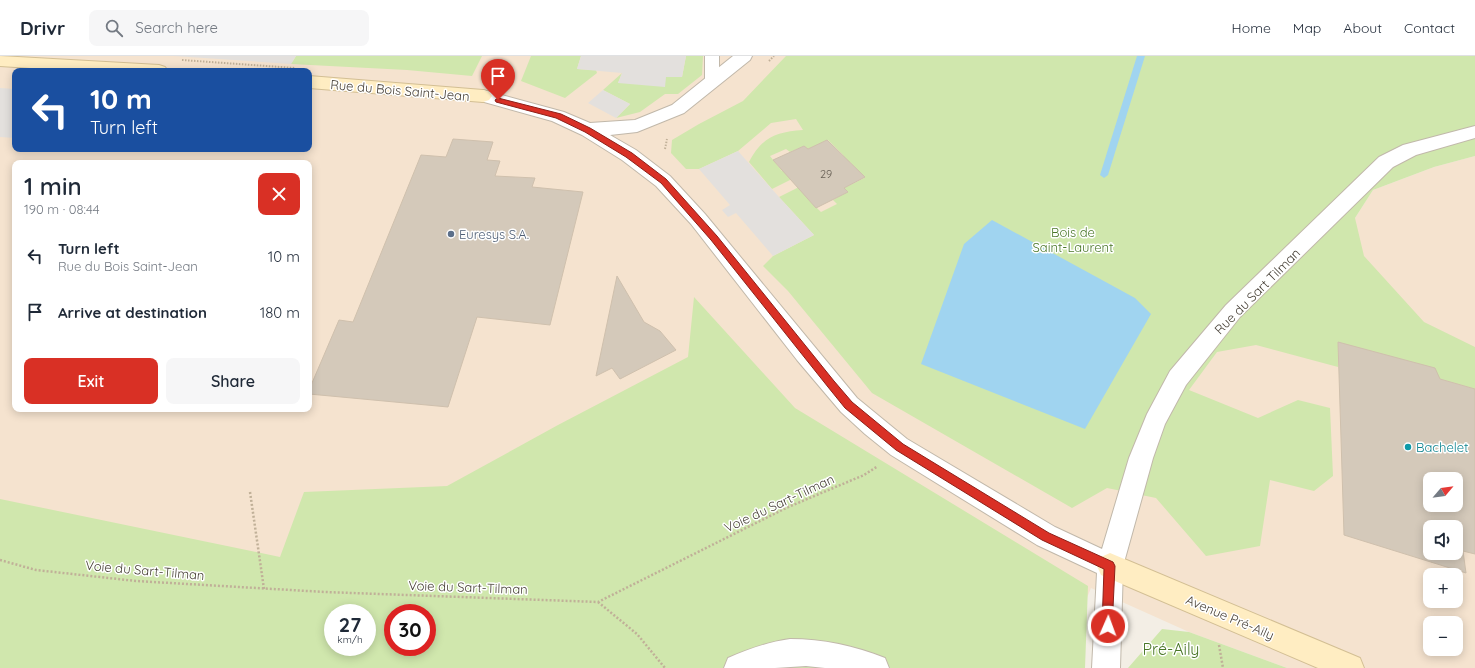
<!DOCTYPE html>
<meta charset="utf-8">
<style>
:root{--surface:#fff;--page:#f6f6f7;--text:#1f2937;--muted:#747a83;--line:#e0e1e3;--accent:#d93025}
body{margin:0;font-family:Quicksand,sans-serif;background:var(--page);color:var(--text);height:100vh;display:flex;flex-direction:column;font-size:15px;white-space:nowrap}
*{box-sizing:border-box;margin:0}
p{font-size:13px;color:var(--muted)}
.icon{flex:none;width:22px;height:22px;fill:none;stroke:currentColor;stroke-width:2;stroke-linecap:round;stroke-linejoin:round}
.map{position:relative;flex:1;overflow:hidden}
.details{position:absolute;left:12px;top:104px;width:300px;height:252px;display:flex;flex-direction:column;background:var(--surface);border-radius:8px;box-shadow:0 2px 10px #0003}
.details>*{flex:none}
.banner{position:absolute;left:12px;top:12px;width:300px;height:84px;border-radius:8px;box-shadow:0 2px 10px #0003;background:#1a4fa0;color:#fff;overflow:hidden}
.needle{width:26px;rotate:61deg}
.tools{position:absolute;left:1423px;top:416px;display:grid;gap:8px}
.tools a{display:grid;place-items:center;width:40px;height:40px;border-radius:8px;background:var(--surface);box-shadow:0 2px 10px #0003;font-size:20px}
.speed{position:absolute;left:324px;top:548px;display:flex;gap:8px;font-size:20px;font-weight:700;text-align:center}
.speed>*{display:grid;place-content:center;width:52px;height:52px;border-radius:50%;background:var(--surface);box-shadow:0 2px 10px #0003;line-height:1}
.speed small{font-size:10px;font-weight:400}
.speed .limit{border:6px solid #d22;background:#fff;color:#111}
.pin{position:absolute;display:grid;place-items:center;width:34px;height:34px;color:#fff;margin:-41px -17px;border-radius:50% 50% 50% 0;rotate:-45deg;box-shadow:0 0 4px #0007}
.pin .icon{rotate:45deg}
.me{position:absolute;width:44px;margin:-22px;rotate:2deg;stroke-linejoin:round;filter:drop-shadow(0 0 3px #0008)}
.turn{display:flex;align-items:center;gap:14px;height:84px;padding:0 12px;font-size:18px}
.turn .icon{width:52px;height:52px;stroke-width:2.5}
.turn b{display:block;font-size:28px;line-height:34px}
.round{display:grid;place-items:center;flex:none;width:42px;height:42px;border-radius:8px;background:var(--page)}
.summary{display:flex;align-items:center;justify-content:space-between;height:68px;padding:0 12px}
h1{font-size:24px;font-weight:600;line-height:30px}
.button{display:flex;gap:8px;margin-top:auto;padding:8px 12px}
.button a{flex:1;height:46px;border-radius:8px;background:var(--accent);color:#fff;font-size:16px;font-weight:600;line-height:46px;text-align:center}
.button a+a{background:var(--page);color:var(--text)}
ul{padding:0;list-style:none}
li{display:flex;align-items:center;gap:12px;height:56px;padding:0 12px}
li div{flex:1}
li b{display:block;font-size:15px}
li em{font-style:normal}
header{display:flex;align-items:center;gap:24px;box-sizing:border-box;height:56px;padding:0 20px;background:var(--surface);border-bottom:1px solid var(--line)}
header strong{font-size:19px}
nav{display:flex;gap:22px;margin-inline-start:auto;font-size:14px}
.search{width:280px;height:36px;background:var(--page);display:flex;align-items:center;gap:10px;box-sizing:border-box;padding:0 14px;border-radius:8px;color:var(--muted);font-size:15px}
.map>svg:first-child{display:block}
.commercial{fill:#f5e3cf;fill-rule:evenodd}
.green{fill:#d0e7ad;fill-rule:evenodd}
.parking{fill:#e3e0dd}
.water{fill:#a0d4f0}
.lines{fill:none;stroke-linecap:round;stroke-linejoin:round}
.stream{fill:#a0d4f0;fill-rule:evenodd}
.building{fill:#d4c9ba;stroke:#cfc0ad;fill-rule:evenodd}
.lane-casing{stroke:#c1b8aa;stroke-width:2}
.street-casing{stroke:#c1b8aa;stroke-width:2}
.secondary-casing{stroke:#d3bf94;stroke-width:2}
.path-far1{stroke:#c0b098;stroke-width:2;stroke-dasharray:1.5 1.5;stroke-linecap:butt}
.path{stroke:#c0b098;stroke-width:2.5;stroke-dasharray:2 2;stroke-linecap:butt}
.lane{fill:#fff;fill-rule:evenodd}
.street{fill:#fff;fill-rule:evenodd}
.secondary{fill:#ffedc2;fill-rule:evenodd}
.route{fill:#d93025;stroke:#8d1f18}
.service-dot{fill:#5c6f8a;stroke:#fff;stroke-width:1.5}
.culture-dot{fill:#0f9aa8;stroke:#fff;stroke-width:1.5}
.labels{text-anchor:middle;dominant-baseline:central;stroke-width:3;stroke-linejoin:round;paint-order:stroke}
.number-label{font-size:11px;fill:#696156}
.street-label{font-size:13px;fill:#453e34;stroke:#fff}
.park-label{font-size:13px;fill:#4a7728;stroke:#fff}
.service-label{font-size:13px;fill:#4e5e75;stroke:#fff;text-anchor:start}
.culture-label{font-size:13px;fill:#0d838f;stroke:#fff;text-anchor:start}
.near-park-label{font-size:16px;fill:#4a7728;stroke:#fff}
</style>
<header>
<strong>Drivr</strong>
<div class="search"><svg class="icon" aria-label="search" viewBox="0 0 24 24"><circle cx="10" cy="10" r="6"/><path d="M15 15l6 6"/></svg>Search here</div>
<nav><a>Home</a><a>Map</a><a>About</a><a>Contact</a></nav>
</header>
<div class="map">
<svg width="1475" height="612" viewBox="0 0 1475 612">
<rect width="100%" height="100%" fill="#f3eee5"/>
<path class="commercial" d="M0,0H992L1171,349L1194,326L1227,282L1355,162L1373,134L1434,111L1475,100V612H1287L1189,576L1091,532L1058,612H836L427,557H367L0,519ZM15,15H309V93H15ZM15,107H309V353H15ZM1430,423H1456V449H1430ZM1430,471H1456V497H1430ZM1430,519H1456V545H1430ZM1430,567H1456V593H1430Z"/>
<path class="green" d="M296,0H482L472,20L407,14L291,8Z
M531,0H581L577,13L596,14L597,17L565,42L521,25Z
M686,0H703L702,19L678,38H665L640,56L616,62L630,48L603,34L622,17L618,27L666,21H682Z
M786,0H1475V100L1434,111L1373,134L1355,162L1364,200L1424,266L1475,291V333L1440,323L1338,286V311L1256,289L1217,296L1189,334L1258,362L1298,344L1330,352L1333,420L1314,435L1270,424L1260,490L1206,500L1156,442L1107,432L1072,452L872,337L788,235L763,210L773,200L814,179L779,141L801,130L809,139L806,141L821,156L837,148L833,144L847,136L844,132L864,122L850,106L846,108L843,99L828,84L808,93L804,90L790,96L786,93L770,100L782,115L786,113L794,122L772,133L749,106C762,81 776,76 803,74L796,63L771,67L738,95L699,113H686L671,97L672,84L699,68L743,45Z
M694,241L795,352L1088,530L1085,612H890L864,608L866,612H0V443L280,501L304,436L447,430L558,369L688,301ZM333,557H367V591H333ZM393,557H427V591H393Z
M1162,573L1189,576L1287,612H1128Z"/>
<path class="parking" d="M174,0H296L291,8Z
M581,0H686L682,21H666L665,31L618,27L622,17L577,13Z
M0,32L15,33V82L0,81Z
M603,34L630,48L616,62L588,47Z
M738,95L779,141L814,179L773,200L736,157L728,161L722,154L730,149L699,113Z"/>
<path class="water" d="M992,164L1135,242L1151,258L1085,373L921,308L964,188Z"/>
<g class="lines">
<path class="stream" d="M1137,0H1145L1108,119L1104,122L1100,119Z"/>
</g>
<path class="building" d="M453,83L493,86L487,104L500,105L495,120L535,122L532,131L583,136L550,269L477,261L448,351L309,338V334L339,264L353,266L421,99L446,101Z
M827,84L865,121L844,132L848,136L816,152L773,104L804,90L808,93Z
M617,220L644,266L660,275L676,294L620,323L612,312L596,320Z
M1338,286L1435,312L1440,323L1475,333V498L1463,495L1466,517L1344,479ZM1430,423H1456V449H1430ZM1430,471H1456V497H1430Z"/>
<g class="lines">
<g class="lane-casing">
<path id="lane" d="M705,0H719V26L717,29L712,31L707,29L705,26Z"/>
</g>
<g class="street-casing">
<path id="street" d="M733,0H752L750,4L684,57L637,76L610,79L636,94L670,120L705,158L857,342L907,383L1055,471L1102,493L1129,402L1147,358L1170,315L1226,249L1379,101L1403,89L1475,70V82L1416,99L1393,111L1240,261L1186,329L1165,368L1153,402L1123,510L1120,612H1092L1097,517L1037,489L891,399L865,378L841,356L797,304L691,168L656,130L622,104L582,79L552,65L477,44L474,40L477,36L483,34L564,56L590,67L635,64L672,49Z
M790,583C823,583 855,590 885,602L889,612H825L806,610L775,612H724L728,602C749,593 768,586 790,583Z"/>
</g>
<g class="secondary-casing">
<path id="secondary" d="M0,0L159,9L165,11L168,15H77L0,10Z
M309,20L483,34L489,36L492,40L489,44L483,46L309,32Z
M1110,497L1360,602L1364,612H1318L1101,519L1097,510L1101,501Z"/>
</g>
<path class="path-far1" d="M182,4L295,12
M769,5L774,0
M665,93L667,83"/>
<path class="path" d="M250,436L264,533
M0,504L36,514L136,525L325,536L598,546L786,452L864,419L878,410
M598,546L637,578L665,612
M1219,589L1223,612"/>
<use href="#lane" class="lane"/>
<use href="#street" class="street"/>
<use href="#secondary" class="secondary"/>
</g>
<path class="route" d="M498,42L561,58L590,72L632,97L666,123L717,180L834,325L852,346L903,388L1049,477L1113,506L1115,510L1112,573L1108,575L1104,573L1102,570L1104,513L1042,484L896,394L845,352L828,331L711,184L661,127L626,101L585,76L556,62L496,46L495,44Z"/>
<circle class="service-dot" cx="451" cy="178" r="4"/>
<circle class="culture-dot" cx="1408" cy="391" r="4"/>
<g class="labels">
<g class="number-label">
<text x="826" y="118">29</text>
</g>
<g class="street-label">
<text transform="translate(400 34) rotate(5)">Rue du Bois Saint-Jean</text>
<text transform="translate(1257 235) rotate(-45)">Rue du Sart Tilman</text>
<text transform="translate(779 447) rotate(-25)">Voie du Sart-Tilman</text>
<text transform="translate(145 514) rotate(5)">Voie du Sart-Tilman</text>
<text transform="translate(468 531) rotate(2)">Voie du Sart-Tilman</text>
<text transform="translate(1230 561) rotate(23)">Avenue Pré-Aily</text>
</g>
<g class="park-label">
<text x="1073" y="176">Bois de<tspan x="1073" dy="15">Saint-Laurent</tspan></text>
</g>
<g class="service-label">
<text x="459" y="178">Euresys S.A.</text>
</g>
<g class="culture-label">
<text x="1416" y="391">Bachelet</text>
</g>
<g class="near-park-label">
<text x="1171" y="593">Pré-Aily</text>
</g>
</g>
</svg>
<div class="tools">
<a><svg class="needle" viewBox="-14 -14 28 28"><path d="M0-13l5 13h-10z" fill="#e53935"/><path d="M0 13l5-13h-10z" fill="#747a83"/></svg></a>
<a><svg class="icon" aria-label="sound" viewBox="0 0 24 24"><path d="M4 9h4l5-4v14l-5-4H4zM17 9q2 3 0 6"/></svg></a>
<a>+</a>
<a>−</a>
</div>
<div class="speed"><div>27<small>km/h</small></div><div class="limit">30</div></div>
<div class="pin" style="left:498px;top:44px;background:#d93025"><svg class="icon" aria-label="arrive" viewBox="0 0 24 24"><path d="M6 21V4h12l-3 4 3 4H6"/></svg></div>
<svg class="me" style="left:1108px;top:570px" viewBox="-20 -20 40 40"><circle r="17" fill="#d93025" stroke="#fff" stroke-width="3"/><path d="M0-11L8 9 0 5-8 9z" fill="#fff"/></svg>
<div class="banner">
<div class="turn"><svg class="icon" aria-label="left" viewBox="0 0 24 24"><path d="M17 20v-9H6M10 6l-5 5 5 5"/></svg><div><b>10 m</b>Turn left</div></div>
</div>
<section class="details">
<div class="summary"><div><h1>1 min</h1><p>190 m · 08:44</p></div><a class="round" style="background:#d93025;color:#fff"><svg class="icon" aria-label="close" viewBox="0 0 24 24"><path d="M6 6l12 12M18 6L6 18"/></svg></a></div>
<ul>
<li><svg class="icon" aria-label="left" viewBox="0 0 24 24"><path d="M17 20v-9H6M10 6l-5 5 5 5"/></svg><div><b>Turn left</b><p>Rue du Bois Saint-Jean</p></div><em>10 m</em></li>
<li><svg class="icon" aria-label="arrive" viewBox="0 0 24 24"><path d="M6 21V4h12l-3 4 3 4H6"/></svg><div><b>Arrive at destination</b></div><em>180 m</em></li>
</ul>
<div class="button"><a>Exit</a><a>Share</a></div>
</section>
</div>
